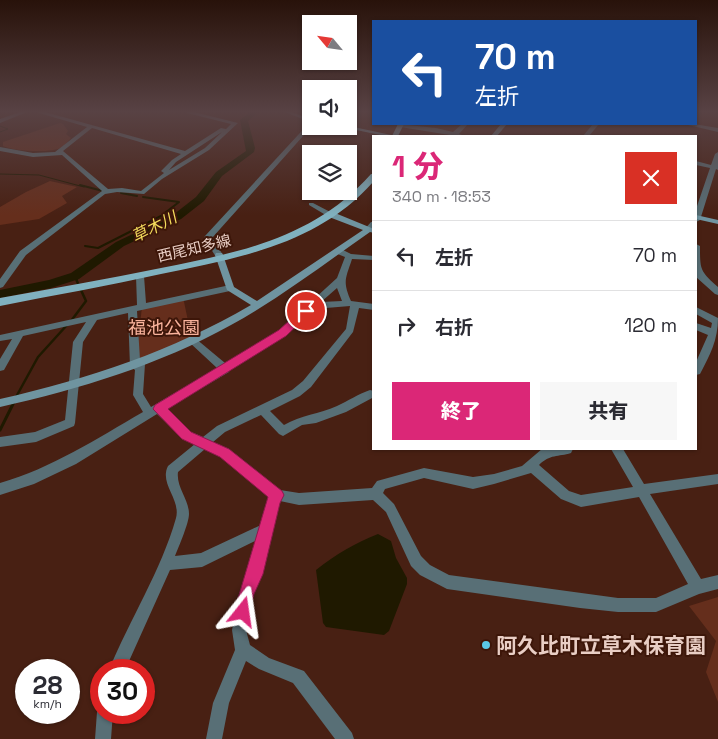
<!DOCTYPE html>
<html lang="ja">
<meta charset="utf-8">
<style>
:root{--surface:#fff;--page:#f7f7f7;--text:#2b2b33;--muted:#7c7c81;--line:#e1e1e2;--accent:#db2777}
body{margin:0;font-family:"Space Grotesk","Noto Sans JP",sans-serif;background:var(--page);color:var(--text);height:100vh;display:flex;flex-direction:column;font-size:19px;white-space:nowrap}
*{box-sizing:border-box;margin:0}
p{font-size:16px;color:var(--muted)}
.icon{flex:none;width:28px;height:28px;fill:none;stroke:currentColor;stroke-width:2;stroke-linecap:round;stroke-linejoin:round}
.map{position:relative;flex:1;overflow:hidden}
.details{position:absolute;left:372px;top:135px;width:325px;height:315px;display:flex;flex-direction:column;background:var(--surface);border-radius:0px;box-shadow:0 1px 4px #0004}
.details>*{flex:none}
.guide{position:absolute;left:372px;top:20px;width:325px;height:105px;border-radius:0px;box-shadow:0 1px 4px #0004;background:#1a4fa0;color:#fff;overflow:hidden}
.needle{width:32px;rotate:299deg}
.fabs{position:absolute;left:302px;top:15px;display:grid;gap:10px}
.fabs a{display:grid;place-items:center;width:55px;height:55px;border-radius:0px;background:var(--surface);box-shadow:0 1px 4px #0004;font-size:25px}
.speed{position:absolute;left:15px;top:659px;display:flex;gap:10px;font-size:25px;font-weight:700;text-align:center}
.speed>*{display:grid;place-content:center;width:65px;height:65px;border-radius:50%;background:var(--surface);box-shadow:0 1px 4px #0004;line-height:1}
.speed small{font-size:12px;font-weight:400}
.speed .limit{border:8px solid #d22;background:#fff;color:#111}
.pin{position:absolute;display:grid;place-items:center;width:42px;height:42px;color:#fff;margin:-21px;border:2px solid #fff;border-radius:50%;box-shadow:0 1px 5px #0007}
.me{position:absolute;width:55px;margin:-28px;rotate:15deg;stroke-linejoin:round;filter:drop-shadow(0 0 4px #0008)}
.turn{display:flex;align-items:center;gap:18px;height:105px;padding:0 20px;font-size:22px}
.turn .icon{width:65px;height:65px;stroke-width:2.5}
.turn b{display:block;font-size:35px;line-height:42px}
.round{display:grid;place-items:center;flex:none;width:52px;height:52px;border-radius:0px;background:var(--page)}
.summary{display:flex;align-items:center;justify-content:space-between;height:85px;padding:0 20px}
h1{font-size:30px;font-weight:800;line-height:38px;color:var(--accent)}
.action{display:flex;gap:10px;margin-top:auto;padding:10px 20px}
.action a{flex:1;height:58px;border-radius:0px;background:var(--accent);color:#fff;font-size:20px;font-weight:800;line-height:58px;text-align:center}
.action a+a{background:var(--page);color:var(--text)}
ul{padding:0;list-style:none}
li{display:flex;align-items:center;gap:15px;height:70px;padding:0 20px;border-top:1px solid var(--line)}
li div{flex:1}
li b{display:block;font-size:19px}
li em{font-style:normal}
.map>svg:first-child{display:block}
.green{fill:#652e1c}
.water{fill:#1f1900}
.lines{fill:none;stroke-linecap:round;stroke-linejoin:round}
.stream-far3{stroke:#1f1900;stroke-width:1}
.stream-far2{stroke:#1f1900;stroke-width:2}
.stream-far1{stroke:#1f1900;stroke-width:2.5}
.stream{stroke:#1f1900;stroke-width:3}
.river{fill:#1f1900;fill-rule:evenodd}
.street{fill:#586f76;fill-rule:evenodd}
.secondary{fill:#6f94a0;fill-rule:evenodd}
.primary{fill:#80b1bf;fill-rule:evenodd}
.route{fill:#db2777;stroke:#8e194d}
.poi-dot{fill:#5ac8e6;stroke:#3d1609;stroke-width:2}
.labels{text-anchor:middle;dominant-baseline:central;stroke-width:4;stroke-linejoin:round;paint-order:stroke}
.far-street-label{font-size:15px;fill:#e9cec5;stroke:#3d1609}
.far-water-label{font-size:16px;font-style:italic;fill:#f4dc5c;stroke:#3d1609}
.park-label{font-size:18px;fill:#f9b39c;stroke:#3d1609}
.near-poi-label{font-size:21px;font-weight:bold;fill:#e9cec5;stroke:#3d1609;text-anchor:start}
</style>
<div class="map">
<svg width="718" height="739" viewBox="0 0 718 739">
<rect width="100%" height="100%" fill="#482013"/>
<path class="green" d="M60,123L63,124L68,131L66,134L71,138C68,141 65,145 62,147C52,154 13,151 3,146V142Z
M50,181L77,187L62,196L67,203L39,219L0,225V207L26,192Z
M183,297L192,340L135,366L142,307Z
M718,597V702L706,672L716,641L689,606Z"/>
<path class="water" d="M378,534L391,541L396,558L407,578V584L389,631L384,635L326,627L323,623L316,570C336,554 355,543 378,534Z"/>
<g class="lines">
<path class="stream-far3" d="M0,126L8,129L0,132
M0,174L39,175L84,187"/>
<path class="stream-far2" d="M80,185L103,191
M121,193L137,196
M85,246L98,248L161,216L179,202L143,197
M75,276L77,280"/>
<path class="stream-far1" d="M71,321L86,301L76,279
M16,397L38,357L67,325"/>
<path class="stream" d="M0,430L14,402"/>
<path class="river" d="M250,112H258L248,121L255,148L254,152L222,176L204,201L181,219L124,246L79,279L51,288L0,298V290L49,280L71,273L116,242L173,215L196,197L216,172L246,151L240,120Z"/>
<path class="street" d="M20,112H27L0,123V119Z
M39,112H45L185,151L221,128L226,129L231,124L187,113V112H194L238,123L209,150L162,179L144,194L117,192L105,194L26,255L3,287L0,288V279L20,251L102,191L62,155L33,157L0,151V147L33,153L55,152L87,127L39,113ZM92,128L181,154L172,160L161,171L164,173L141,191L122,188L108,189L63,151ZM222,132L205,148L169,170L176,162Z
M285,112H291L311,119L312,126L212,238L223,255L222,257H216L204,238L205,236L310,122Z
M398,124L436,128L453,132L462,124H468L459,134L465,136H456L400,127L397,125Z
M593,124H599L589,136H583Z
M684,124H694L718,128V132Z
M718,152V170L716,169L700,220L696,222V209L710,168L696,165V161L711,165L715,154Z
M309,203H313L336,215L329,217L309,205Z
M371,222H374V228L371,232H365L364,230Z
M696,244L700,246C700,270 700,271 718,287V295L715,294L696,277Z
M335,249H341L351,254L374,256V260L352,259C346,278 342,281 351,301L374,304V310L359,308L353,332L311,387L300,396L270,411L284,425C301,415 319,414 337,406C348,401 358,394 370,390L374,391V397L346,412L316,423L302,425L283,436L279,434L261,415L225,432L213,442L229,449L280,490L299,493L372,488L377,481L424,468L473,477L494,474L522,466L542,449H573L571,453C558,457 550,454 539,465L569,491L581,495L633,487L611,449H623L644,484L718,474V484L650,494L701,579L718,575V589L699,594L656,612H618L580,608L447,589L420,575L411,566L386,512L373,500L299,505L280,501L262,573L253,594L246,630L250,645L269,658L304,671L352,733L354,739H335L293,683L259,669L246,661L229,703L222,739H206L213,703L235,650L232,630L239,594L248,572L257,540L202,567L170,570L125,670H109C130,619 161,571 176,518C181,499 159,484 168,466L195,444L183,438L157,414L76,464L34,484L0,495V483C52,468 96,439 143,412L133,395L135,370L130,366L128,313L97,320L83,342L75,423L74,426L36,442L0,447V437L35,432L65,420L73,342L86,322L23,336L4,370L0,371V359L12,339L0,341V335L137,305L136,276L140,273L144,276L146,303L230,285L233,286L234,288L230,291L137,311L140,360L143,361L145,364L143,394L151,407L217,368L189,342L187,340L189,338H195L225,363L279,331L337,278L345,257L335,253ZM337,288L342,301L321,302ZM350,306L346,329L303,381L292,390L217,426L203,437L191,432L166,409L229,372L230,369L285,335L314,309ZM205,449L221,457L269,496L261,525L201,553L175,556C179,546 189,523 189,514C189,499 176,487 178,472ZM531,473L561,499L581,507L639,497L688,584L656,598H618L449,575L430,565L421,556L394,504L383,493L385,489L424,478L473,489L494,484Z
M696,307L718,318C718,340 710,355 700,374L696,375V362L708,335L696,330V323L711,328L712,323L696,314Z
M101,705V712H113L111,739H95L97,712Z"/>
<path class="secondary" d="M501,124H507L497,136H491Z
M337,126H349L396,136H385Z
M329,213H335L374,229V233L370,232C324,264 280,298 231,325C159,365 80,389 0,407V399C89,379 172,351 251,305L227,290L215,255L216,253H222L223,255L234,287L257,301L363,230L329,217Z
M696,215L718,220V224L696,219Z"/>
<path class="primary" d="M398,124H404L398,136H392Z
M371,174H374V181C319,244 239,258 161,274C108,286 54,295 0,306V298C54,288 107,279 161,268C241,252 314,238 371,174Z"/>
</g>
<linearGradient id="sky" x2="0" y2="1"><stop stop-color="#28120a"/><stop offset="0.52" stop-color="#584244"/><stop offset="1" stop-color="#584244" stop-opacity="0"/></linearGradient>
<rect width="718" height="215" fill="url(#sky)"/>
<path class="route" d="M306,308L309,309V314L286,336L168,409L191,432L229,449L282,491L284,495L280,503L263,574L254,594L248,618L243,620L237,618L234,612L268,497L220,457L182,439L153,409L155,405L279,330L302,309Z"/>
<circle class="poi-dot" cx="486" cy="645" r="5"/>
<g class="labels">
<g class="far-street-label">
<text transform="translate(194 248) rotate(-13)">西尾知多線</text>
</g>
<g class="far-water-label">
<text transform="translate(154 227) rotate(-27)">草木川</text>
</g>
<g class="park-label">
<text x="164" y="327">福池公園</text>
</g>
<g class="near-poi-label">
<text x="496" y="645">阿久比町立草木保育園</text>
</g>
</g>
</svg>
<div class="fabs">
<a><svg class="needle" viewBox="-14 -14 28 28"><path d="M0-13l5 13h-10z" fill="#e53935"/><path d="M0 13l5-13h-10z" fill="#7c7c81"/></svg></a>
<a><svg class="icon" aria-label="sound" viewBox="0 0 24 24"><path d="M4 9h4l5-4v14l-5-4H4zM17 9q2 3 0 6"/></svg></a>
<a><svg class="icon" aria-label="layers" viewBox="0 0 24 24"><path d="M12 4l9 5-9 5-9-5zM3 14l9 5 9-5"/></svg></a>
</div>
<div class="speed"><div>28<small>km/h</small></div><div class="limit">30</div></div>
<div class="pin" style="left:306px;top:311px;background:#d93025"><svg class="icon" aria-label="arrive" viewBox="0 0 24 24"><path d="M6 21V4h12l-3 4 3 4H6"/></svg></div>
<svg class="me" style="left:243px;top:612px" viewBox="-20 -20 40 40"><path d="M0-17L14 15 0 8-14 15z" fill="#db2777" stroke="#fff" stroke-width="4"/></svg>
<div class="guide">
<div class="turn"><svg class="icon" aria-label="left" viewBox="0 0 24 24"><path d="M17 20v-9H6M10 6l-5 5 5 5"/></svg><div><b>70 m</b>左折</div></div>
</div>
<section class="details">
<div class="summary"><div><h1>1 分</h1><p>340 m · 18:53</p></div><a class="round" style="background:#d93025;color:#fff"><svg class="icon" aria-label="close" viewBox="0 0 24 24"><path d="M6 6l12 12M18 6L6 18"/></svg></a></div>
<ul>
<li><svg class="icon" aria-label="left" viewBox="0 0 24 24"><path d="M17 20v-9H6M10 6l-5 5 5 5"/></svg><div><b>左折</b></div><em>70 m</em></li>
<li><svg class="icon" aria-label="right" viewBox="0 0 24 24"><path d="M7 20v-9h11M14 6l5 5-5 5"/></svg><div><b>右折</b></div><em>120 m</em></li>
</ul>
<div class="action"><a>終了</a><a>共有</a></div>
</section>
</div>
